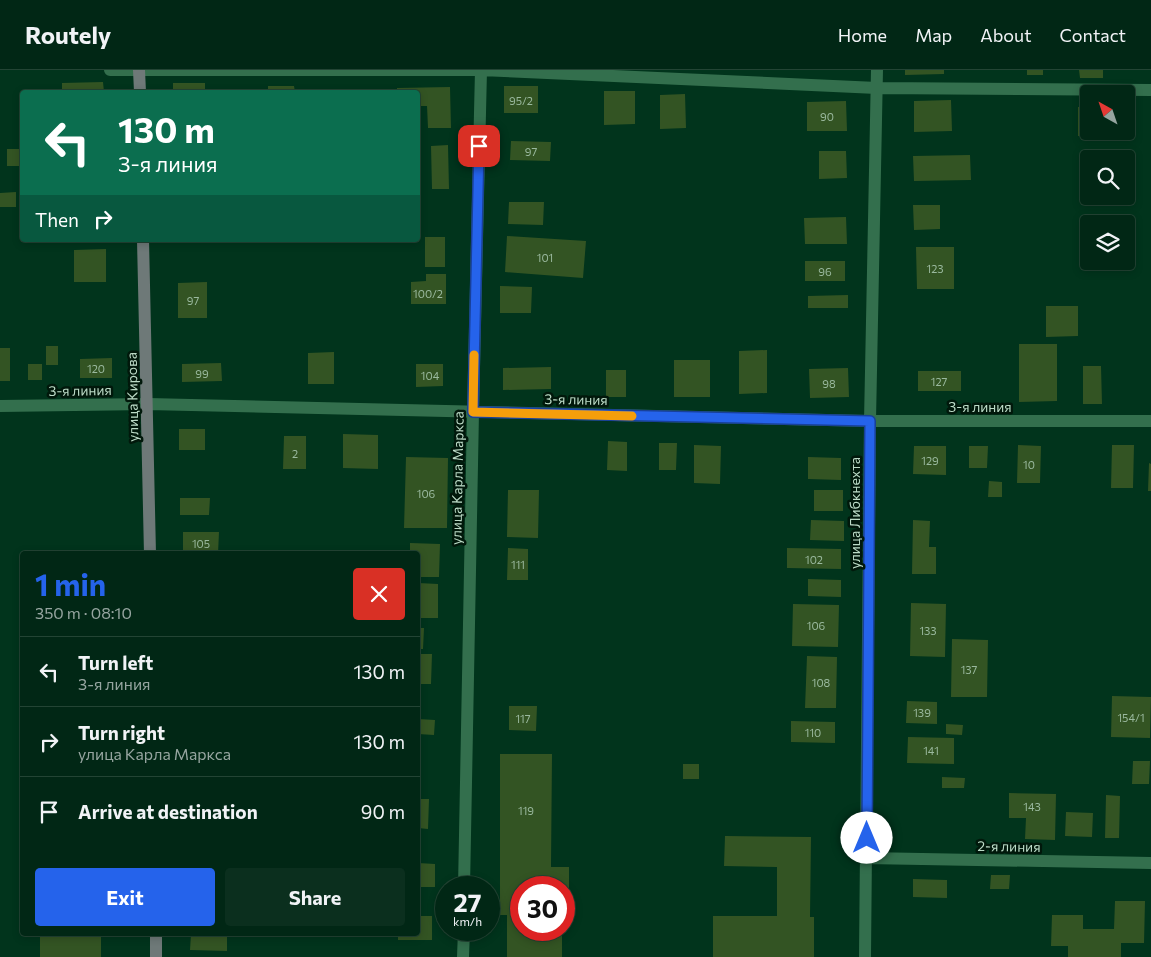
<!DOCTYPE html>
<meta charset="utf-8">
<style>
:root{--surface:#012715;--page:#0b2f1e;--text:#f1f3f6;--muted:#96a5a0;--line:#234434;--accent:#2563eb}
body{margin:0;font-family:Commissioner,sans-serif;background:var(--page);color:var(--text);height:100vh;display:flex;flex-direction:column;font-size:19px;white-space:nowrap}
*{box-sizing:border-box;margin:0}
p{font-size:16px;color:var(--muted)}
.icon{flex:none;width:28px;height:28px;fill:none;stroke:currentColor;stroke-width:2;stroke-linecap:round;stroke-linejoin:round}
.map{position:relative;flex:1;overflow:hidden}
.details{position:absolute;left:20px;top:481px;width:400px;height:385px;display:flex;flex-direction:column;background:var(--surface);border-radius:5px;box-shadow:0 2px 8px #0003,0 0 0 1px var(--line)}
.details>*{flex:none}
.hud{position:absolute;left:20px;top:20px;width:400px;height:152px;border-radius:5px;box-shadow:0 2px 8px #0003,0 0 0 1px var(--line);background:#0b6e4f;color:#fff;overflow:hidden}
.needle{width:32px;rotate:320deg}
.controls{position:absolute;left:1080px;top:15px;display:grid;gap:10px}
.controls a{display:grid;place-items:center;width:55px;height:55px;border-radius:5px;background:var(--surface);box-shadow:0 2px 8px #0003,0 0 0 1px var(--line);font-size:25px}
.speed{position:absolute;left:435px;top:806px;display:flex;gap:10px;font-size:25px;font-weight:700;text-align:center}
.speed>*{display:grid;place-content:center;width:65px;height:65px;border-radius:50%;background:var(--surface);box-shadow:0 2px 8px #0003,0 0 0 1px var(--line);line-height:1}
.speed small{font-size:12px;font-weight:400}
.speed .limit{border:8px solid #d22;background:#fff;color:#111}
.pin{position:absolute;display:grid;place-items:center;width:42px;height:42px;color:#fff;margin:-21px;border-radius:10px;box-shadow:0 2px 8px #0006}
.me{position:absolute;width:55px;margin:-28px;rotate:0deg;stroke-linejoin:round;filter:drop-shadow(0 0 4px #0008)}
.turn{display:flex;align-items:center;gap:18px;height:105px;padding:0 15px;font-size:22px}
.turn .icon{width:65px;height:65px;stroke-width:2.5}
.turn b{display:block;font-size:35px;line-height:42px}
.then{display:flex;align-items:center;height:48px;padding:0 15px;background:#0003;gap:10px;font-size:19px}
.round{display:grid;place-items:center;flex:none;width:52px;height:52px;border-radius:5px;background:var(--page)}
.summary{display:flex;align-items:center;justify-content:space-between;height:85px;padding:0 15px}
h1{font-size:30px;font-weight:700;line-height:38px;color:var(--accent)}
.action{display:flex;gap:10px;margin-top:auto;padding:10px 15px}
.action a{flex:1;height:58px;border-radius:5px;background:var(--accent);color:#fff;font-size:20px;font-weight:700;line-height:58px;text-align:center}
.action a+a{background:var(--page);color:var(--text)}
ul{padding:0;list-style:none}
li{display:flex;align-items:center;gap:15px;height:70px;padding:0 15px;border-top:1px solid var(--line)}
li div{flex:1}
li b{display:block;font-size:19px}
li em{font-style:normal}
header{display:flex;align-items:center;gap:30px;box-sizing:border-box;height:70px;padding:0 25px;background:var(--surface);border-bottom:1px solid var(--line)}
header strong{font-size:24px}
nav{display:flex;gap:28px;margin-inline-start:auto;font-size:18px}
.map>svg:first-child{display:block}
.building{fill:#335423}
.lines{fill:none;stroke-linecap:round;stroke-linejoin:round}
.street{stroke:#336f4d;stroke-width:12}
.secondary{stroke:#6e7978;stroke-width:12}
.route-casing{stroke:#184099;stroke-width:12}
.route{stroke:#2563eb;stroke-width:9}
.slow{stroke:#f59e0b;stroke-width:9}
.labels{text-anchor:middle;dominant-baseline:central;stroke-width:5;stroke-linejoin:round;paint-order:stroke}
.number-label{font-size:11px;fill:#9ab99e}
.street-label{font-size:14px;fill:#bcdbc7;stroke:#01180b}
</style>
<header>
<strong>Routely</strong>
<nav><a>Home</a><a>Map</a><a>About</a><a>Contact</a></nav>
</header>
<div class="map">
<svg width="1151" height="887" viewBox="0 0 1151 887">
<rect width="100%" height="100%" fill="#01341c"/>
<path class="building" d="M905,0H944V4L905,5Z
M1027,0H1043V5H1027Z
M1079,0H1103V8H1080Z
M103,12L104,22H62V13Z
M173,13H205V22H173Z
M268,16H294L295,22H268Z
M504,16H538V43H504Z
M450,17L451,58H428L427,36H418V22H397V18Z
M604,21H635V54L604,55Z
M685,24L686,58L660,59V25Z
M951,30L952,61L914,62V31Z
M846,31L847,61H807V32Z
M1078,37H1089V61H1098V66H1078Z
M1126,52H1130V71H1117L1116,61H1126Z
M511,71L551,72L550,91L510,90Z
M448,75L449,119H432L431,76Z
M7,79H22V96H7Z
M819,81H846L847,108L819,109Z
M970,85L971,110L914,111L913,86Z
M16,122V137H0V123Z
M509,132H544L543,155L508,154Z
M913,135H940V159L914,160Z
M846,147L847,174H805L804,148Z
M507,166L586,171L583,208L505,202Z
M425,167H445V197H425Z
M916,177H954V219H917Z
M106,179V212H74V180Z
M805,191H845V211H805Z
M426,204H446V234H411V212L426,211Z
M207,212V248H178V213Z
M500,216L532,217L531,243H500Z
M848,225V238H808V226Z
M1046,236H1078V266L1046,267Z
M1019,274H1057V331L1019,332Z
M46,276H58V295H46Z
M0,278H10V311H0Z
M767,280V323L739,324V281Z
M334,282V314H308V283Z
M112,288V308H80V289Z
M674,290H710V327H674Z
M221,293L222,311L182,312V294Z
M28,294H42V310H28Z
M416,294H443V316L416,317Z
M1083,296H1101L1102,334H1083Z
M551,297V319L503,320V298Z
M848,298L849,327L810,328L809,299Z
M606,300H626V327H606Z
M918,301H961V321H918Z
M179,359H205V380H179Z
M343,364L378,365V399L343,398Z
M284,366H306V399H283Z
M608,371L627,372V401L607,400Z
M659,373H677L676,400H659Z
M694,375L721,376L720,414L694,413Z
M1018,375L1041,376L1040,413H1017Z
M1112,375H1134L1133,418H1111Z
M914,376H946V405L913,404Z
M969,376H988L987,398H969Z
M406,387L448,388L447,458H404Z
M808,387L841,388V410L808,409Z
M1149,393L1151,394V421H1148Z
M989,411L1002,412V427H988Z
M508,420H539L538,468L507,467Z
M814,420H843V441H814Z
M180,428H210L209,445H180Z
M811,450L844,451V471L810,470Z
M913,450L930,451L929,477H936V504H912Z
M183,462H219L218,484H183Z
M410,473L440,474L439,507H418V484H410Z
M508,478L528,479V510H507Z
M787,478L841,479V499L787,498Z
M808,509L841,510V527L808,526Z
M418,513L438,514V548H418Z
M911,533L946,534L945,587L910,586Z
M793,534L839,535L838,577L792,576Z
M418,558H424L423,579H418Z
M952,569L988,570L987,627H951Z
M418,584H432L431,614H418Z
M807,586L837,587L836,638H805Z
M1112,626L1151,627L1150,668L1111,667Z
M907,631L937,632V654L906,653Z
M509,636H537L536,661L509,660Z
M418,649L435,650L434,665L418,664Z
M791,651L835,652V673L791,672Z
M946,654L963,655L962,665L946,664Z
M908,667L954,668V694L907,693Z
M500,684H552L551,797H569V825H564V818H521V860H562V887H507V845H500Z
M1133,691H1150L1149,714H1132Z
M683,694H699V709H683Z
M942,707L965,708L964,718H942Z
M1009,723L1056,724L1055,770L1025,769L1026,748H1009Z
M1106,725L1120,726L1119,768H1105Z
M418,729H429L428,759L418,758Z
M1066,742L1093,743L1092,767L1065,766Z
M725,766L811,767L810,847H814V887H713V846H777V797L724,796Z
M418,793L435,794V817H418Z
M991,805H1010L1009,819H990Z
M913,809L947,810V828L913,827Z
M1115,831H1145L1144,873H1121V887H1068V876H1051L1052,845H1083V859H1114Z
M418,846H432V870H398V864H418Z
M40,864H101V887H40Z
M191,864H227V881L190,880Z"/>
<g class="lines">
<path class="street" d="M110,0H481L877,18L1151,20
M0,336L148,334L870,351H1151
M867,788L1151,793
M464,818L473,342L481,0
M463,887L464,860
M865,887L870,351L877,0"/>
<path class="secondary" d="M139,0L140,22
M143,170L150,484
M156,864V887"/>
</g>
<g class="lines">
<g class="route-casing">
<path id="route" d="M479,76L473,342L870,351L867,768"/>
</g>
<use href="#route" class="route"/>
<path class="slow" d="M474,285L473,342L632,346"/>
</g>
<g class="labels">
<g class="number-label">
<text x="521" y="30">95/2</text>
<text x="827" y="46">90</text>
<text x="531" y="81">97</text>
<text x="545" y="187">101</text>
<text x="935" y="198">123</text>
<text x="825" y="201">96</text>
<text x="428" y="223">100/2</text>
<text x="193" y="230">97</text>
<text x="96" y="298">120</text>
<text x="202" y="303">99</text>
<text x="430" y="305">104</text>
<text x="939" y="311">127</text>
<text x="829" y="313">98</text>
<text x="295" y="383">2</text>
<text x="930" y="390">129</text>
<text x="1029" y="394">10</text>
<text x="426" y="423">106</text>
<text x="201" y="473">105</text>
<text x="814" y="489">102</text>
<text x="518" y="494">111</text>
<text x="816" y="555">106</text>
<text x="928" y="560">133</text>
<text x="969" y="599">137</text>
<text x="821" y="612">108</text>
<text x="922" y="642">139</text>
<text x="1131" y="647">154/1</text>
<text x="523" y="648">117</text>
<text x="813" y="662">110</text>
<text x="931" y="680">141</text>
<text x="1032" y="736">143</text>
<text x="526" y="740">119</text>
</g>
<g class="street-label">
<text transform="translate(80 320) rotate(-1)">3-я линия</text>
<text transform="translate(132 327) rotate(-91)">улица Кирова</text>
<text transform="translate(576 329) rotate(1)">3-я линия</text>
<text x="980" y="336">3-я линия</text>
<text transform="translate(457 408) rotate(-89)">улица Карла Маркса</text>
<text transform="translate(854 443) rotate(-90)">улица Либкнехта</text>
<text transform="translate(1009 776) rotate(1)">2-я линия</text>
</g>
</g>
</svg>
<div class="controls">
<a><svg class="needle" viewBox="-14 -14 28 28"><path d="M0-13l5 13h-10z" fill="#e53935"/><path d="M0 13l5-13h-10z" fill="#96a5a0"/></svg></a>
<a><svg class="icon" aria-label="search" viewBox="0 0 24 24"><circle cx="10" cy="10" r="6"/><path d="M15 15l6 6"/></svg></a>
<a><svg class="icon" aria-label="layers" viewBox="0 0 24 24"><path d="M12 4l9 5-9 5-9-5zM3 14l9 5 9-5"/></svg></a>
</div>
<div class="speed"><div>27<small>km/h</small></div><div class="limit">30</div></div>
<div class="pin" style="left:479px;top:76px;background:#d93025"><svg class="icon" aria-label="arrive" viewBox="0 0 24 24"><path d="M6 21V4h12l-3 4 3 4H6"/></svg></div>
<svg class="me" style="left:867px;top:768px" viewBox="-20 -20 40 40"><circle r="19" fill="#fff"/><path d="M0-13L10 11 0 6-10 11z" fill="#2563eb"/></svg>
<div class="hud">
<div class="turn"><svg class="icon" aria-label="left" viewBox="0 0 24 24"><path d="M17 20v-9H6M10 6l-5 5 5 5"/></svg><div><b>130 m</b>3-я линия</div></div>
<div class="then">Then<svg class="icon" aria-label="right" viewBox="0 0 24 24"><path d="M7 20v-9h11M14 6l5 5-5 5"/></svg></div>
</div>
<section class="details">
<div class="summary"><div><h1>1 min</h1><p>350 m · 08:10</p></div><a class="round" style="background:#d93025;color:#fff"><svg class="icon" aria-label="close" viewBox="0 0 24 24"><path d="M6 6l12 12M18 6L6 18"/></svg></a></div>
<ul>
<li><svg class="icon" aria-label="left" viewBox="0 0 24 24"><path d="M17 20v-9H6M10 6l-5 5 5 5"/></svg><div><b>Turn left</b><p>3-я линия</p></div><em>130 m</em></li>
<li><svg class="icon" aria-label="right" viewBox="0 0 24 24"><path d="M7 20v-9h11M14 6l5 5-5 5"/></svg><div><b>Turn right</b><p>улица Карла Маркса</p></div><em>130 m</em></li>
<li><svg class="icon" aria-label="arrive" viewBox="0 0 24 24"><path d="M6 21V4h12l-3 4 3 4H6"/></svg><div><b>Arrive at destination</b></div><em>90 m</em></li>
</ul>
<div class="action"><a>Exit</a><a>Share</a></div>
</section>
</div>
